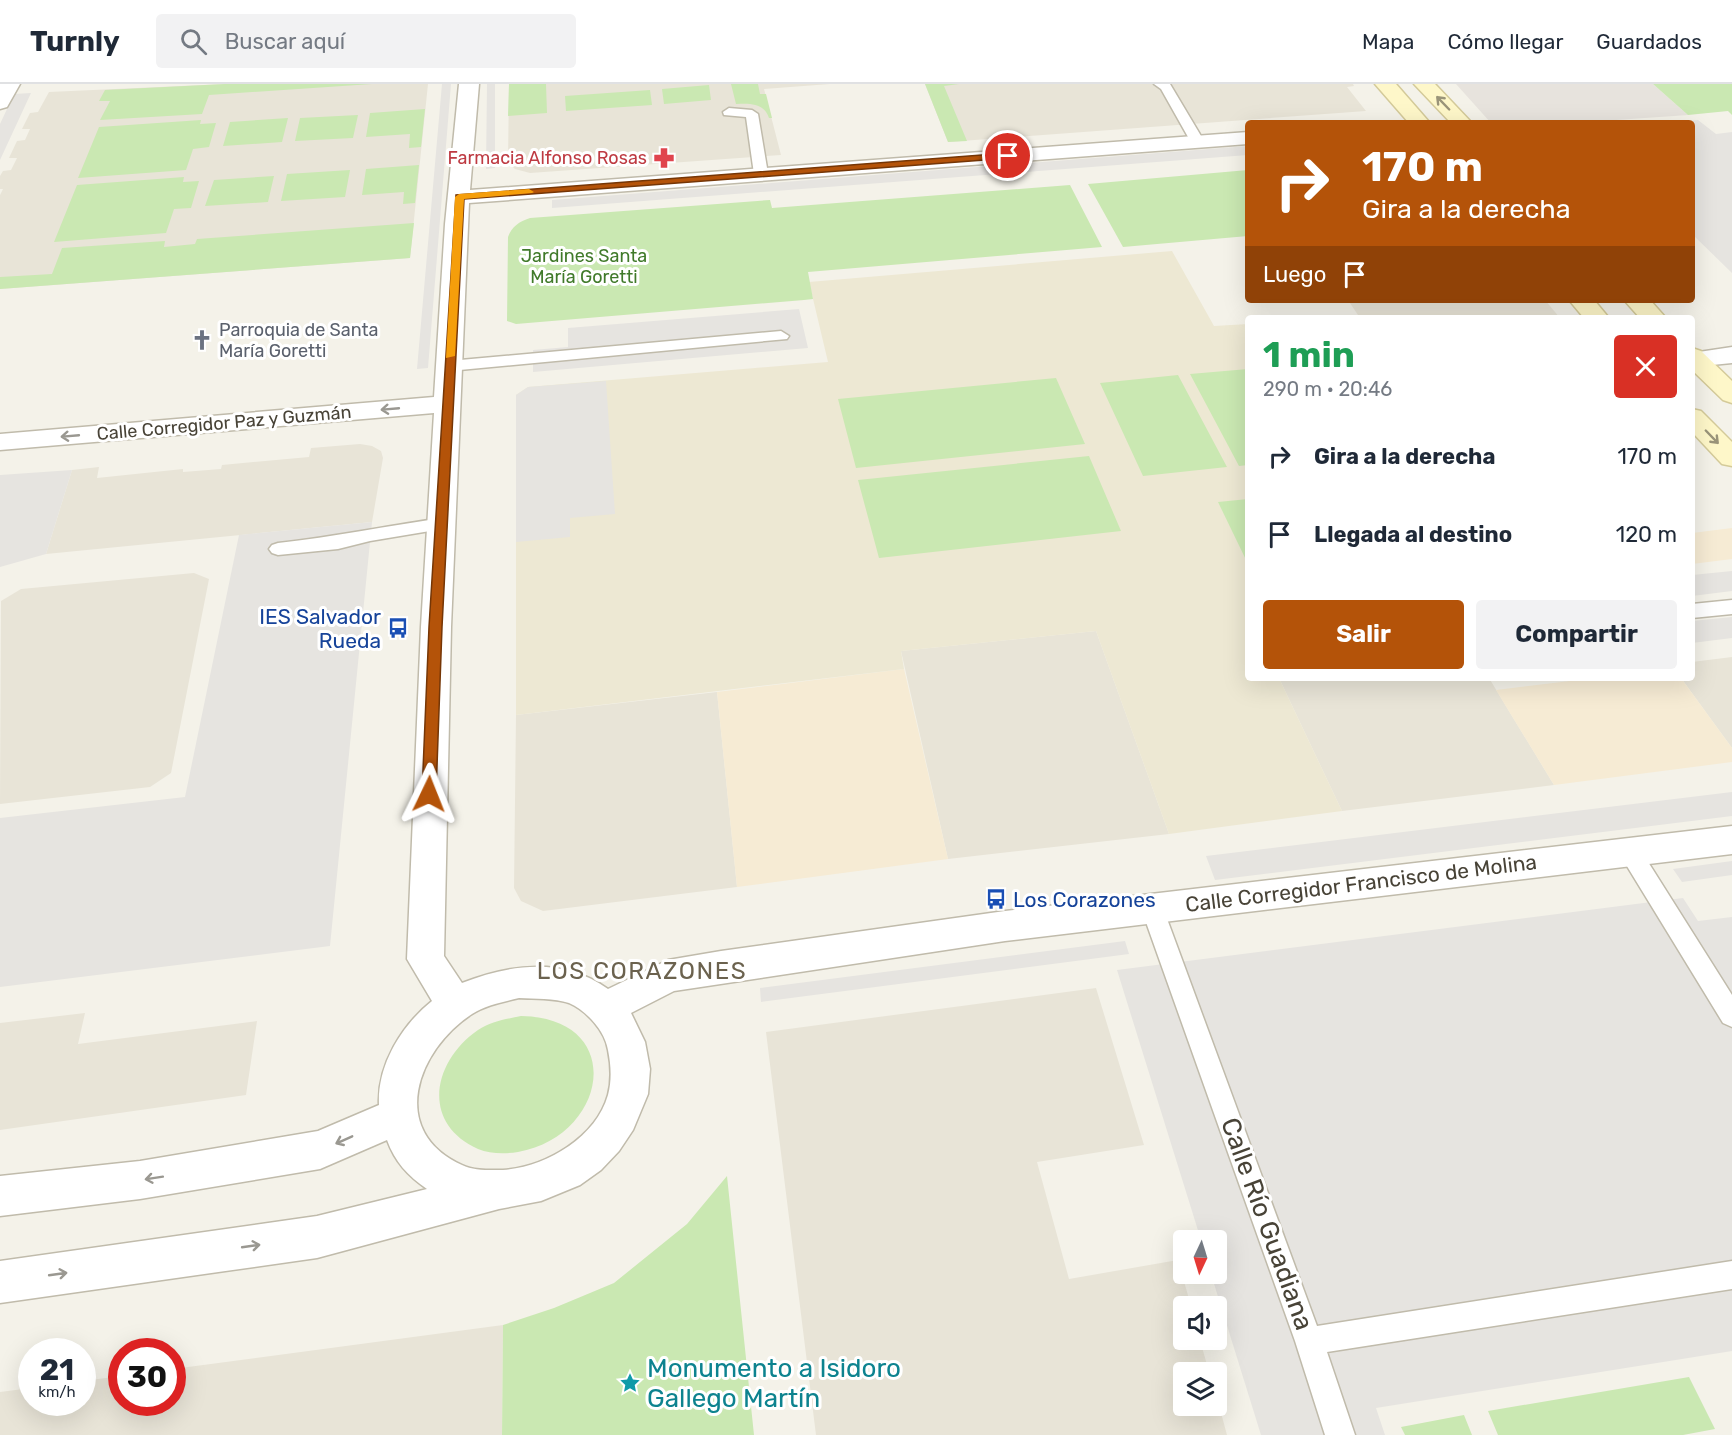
<!DOCTYPE html>
<html lang="es">
<meta charset="utf-8">
<style>
:root{--surface:#fff;--page:#f2f2f3;--text:#1f2937;--muted:#747a83;--line:#e0e1e3;--accent:#b45309}
body{margin:0;font-family:Rubik,sans-serif;background:var(--page);color:var(--text);height:100vh;display:flex;flex-direction:column;font-size:22px;white-space:nowrap}
*{box-sizing:border-box;margin:0}
p{font-size:20px;color:var(--muted)}
.icon{flex:none;width:33px;height:33px;fill:none;stroke:currentColor;stroke-width:2;stroke-linecap:round;stroke-linejoin:round}
.map{position:relative;flex:1;overflow:hidden}
.panel{position:absolute;left:1245px;top:231px;width:450px;height:366px;display:flex;flex-direction:column;background:var(--surface);border-radius:6px;box-shadow:0 6px 24px #0002}
.panel>*{flex:none}
.guide{position:absolute;left:1245px;top:36px;width:450px;height:183px;border-radius:6px;box-shadow:0 6px 24px #0002;background:#b45309;color:#fff;overflow:hidden}
.needle{width:39px;rotate:184deg}
.controls{position:absolute;left:1173px;top:1146px;display:grid;gap:12px}
.controls a{display:grid;place-items:center;width:54px;height:54px;border-radius:6px;background:var(--surface);box-shadow:0 6px 24px #0002;font-size:30px}
.speed{position:absolute;left:18px;top:1254px;display:flex;gap:12px;font-size:30px;font-weight:700;text-align:center}
.speed>*{display:grid;place-content:center;width:78px;height:78px;border-radius:50%;background:var(--surface);box-shadow:0 6px 24px #0002;line-height:1}
.speed small{font-size:15px;font-weight:400}
.speed .limit{border:9px solid #d22;background:#fff;color:#111}
.pin{position:absolute;display:grid;place-items:center;width:51px;height:51px;color:#fff;margin:-26px;border:3px solid #fff;border-radius:50%;box-shadow:0 2px 6px #0007}
.me{position:absolute;width:66px;margin:-33px;rotate:2deg;stroke-linejoin:round;filter:drop-shadow(0 0 4px #0008)}
.turn{display:flex;align-items:center;gap:21px;height:126px;padding:0 18px;font-size:27px}
.turn .icon{width:78px;height:78px;stroke-width:2.5}
.turn b{display:block;font-size:42px;line-height:51px}
.then{display:flex;align-items:center;height:57px;padding:0 18px;background:#0003;gap:12px;font-size:22px}
.round{display:grid;place-items:center;flex:none;width:63px;height:63px;border-radius:6px;background:var(--page)}
.headline{display:flex;align-items:center;justify-content:space-between;height:102px;padding:0 18px}
h1{font-size:36px;font-weight:700;line-height:45px;color:#1e9e55}
.primary-button{display:flex;gap:12px;margin-top:auto;padding:12px 18px}
.primary-button a{flex:1;height:69px;border-radius:6px;background:var(--accent);color:#fff;font-size:24px;font-weight:700;line-height:69px;text-align:center}
.primary-button a+a{background:var(--page);color:var(--text)}
ul{padding:0;list-style:none}
li{display:flex;align-items:center;gap:18px;height:78px;padding:0 18px}
li div{flex:1}
li b{display:block;font-size:22px}
li em{font-style:normal}
header{display:flex;align-items:center;gap:36px;box-sizing:border-box;height:84px;padding:0 30px;background:var(--surface);border-bottom:2px solid var(--line)}
header strong{font-size:28px}
nav{display:flex;gap:33px;margin-inline-start:auto;font-size:21px}
.search{width:420px;height:54px;background:var(--page);display:flex;align-items:center;gap:15px;box-sizing:border-box;padding:0 21px;border-radius:6px;color:var(--muted);font-size:22px}
.map>svg:first-child{display:block}
.residential{fill:#e8e4d7}
.commercial{fill:#f6ebd4}
.industrial{fill:#e7e3dd}
.education{fill:#ede8d3}
.green{fill:#cae8b2}
.parking{fill:#e6e4e0}
.lines{fill:none;stroke-linecap:round;stroke-linejoin:round}
.lane-casing{stroke:#c0bbab;stroke-width:3}
.street-casing{stroke:#c0bbab;stroke-width:3}
.secondary-casing{stroke:#d4ca99;stroke-width:3}
.lane{fill:#fff;fill-rule:evenodd}
.street{fill:#fff;fill-rule:evenodd}
.secondary{fill:#fef7c9;fill-rule:evenodd}
.oneway{stroke:#9a9479}
.oneway2{stroke:#9a9891}
.route{fill:#b45309;stroke:#753606;stroke-width:1.5}
.slow{fill:#f59e0b}
.labels{text-anchor:middle;dominant-baseline:central;stroke-width:6;stroke-linejoin:round;paint-order:stroke}
.far-health-label{font-size:18px;fill:#be3a42;stroke:#fff;text-anchor:end}
.far-park-label{font-size:18px;fill:#407a2a;stroke:#fff}
.far-worship-label{font-size:18px;fill:#5b616d;stroke:#fff;text-anchor:start}
.far-street-label{font-size:18px;fill:#484337;stroke:#fff}
.transit-label{font-size:21px;fill:#164399;stroke:#fff;text-anchor:end}
.street-label{font-size:21px;fill:#484337;stroke:#fff}
.quarter-label{font-size:24px;letter-spacing:1.5px;fill:#6b624e;stroke:#fff}
.near-street-label{font-size:26px;fill:#484337;stroke:#fff}
.near-culture-label{font-size:26px;fill:#0d838f;stroke:#fff;text-anchor:start}
</style>
<header>
<strong>Turnly</strong>
<div class="search"><svg class="icon" aria-label="search" viewBox="0 0 24 24"><circle cx="10" cy="10" r="6"/><path d="M15 15l6 6"/></svg>Buscar aquí</div>
<nav><a>Mapa</a><a>Cómo llegar</a><a>Guardados</a></nav>
</header>
<div class="map">
<svg width="1732" height="1351" viewBox="0 0 1732 1351">
<rect width="100%" height="100%" fill="#f4f2e9"/>
<path class="residential" d="M225,0H428L410,174L0,205V111L3,105H0V92L3,87L11,86L17,74H9L17,57L25,56L30,45H22L30,29L38,28L49,8Z
M509,0H830L764,5L781,71L530,89L515,85L508,78Z
M925,0H1353L1354,2L1347,3L1366,27L948,58Z
M1348,216H1545L1560,234H1360Z
M360,360L372,362L381,367L383,374L372,438L46,470L72,386L99,383L97,394L183,385V388L221,385L222,381L309,373L311,364Z
M194,489L209,495L171,689L150,703L0,720L1,517L21,505Z
M1096,547L1169,750L948,775L901,567Z
M1732,573V664L1681,594H1692V578Z
M1279,594H1489L1554,701L1342,727Z
M717,608L737,803L543,827L521,817L514,804L516,631Z
M1096,904L1144,1061L1037,1078L1069,1195L1178,1176L1191,1222H1184V1256H1200L1209,1288H1184V1322H1216L1217,1314L1227,1351H816L766,948Z
M85,929L78,960L257,937L246,1011L0,1046V939Z
M503,1241L502,1351H0V1308L31,1304L32,1318H82L83,1297L121,1292L122,1318H172L173,1285Z"/>
<path class="commercial" d="M1732,444V475L1692,480V449Z
M904,585L948,775L737,803L717,608Z
M1595,594H1681L1732,664V678L1554,701L1496,606Z"/>
<path class="industrial" d="M1456,0H1653L1688,31L1573,39H1491Z"/>
<path class="education" d="M1172,167L1214,242L1248,240V594H1279L1342,727L1169,750L1096,547L901,567L904,585L516,631V311L528,303L828,278L809,198Z"/>
<path class="green" d="M225,0H372L209,11L202,30L100,36L110,17H99L105,6Z
M509,0H546L547,29L508,32Z
M731,0H758L760,10H766L772,34H769C764,19 750,19 736,20Z
M925,0H959L944,2L967,57L948,58Z
M1653,0H1732V31L1728,27L1688,31Z
M709,1L711,16L664,20L662,5Z
M650,6L652,21L566,27L565,12Z
M425,25L421,63L409,64L410,50L366,53L370,29Z
M358,31L353,54L295,57L300,34Z
M288,34L282,58L223,62L230,38Z
M201,36L200,40L216,39L209,63L193,65L186,86L78,94L99,43Z
M419,81L415,119L403,120L404,108L362,111L366,85Z
M350,86L345,113L281,117L287,90Z
M1248,86V152L1123,163L1088,100Z
M274,92L268,118L205,122L214,96Z
M184,93L183,98L199,97L191,124L174,125L166,149L54,158L77,101Z
M1070,101L1102,163L808,188L813,215L804,216L516,240L507,237L508,153C512,142 519,138 530,134L770,116L772,124Z
M414,139L410,174L0,205V193L52,190L62,164L165,157L164,163L195,160L197,155Z
M1248,285V381L1239,382L1190,290Z
M1178,291L1227,383L1143,392L1100,299Z
M1056,294L1085,360L856,384L838,315Z
M1089,372L1121,447L879,474L858,396Z
M1248,415V480L1218,418Z
M521,932C628,934 608,1052 518,1068C505,1070 490,1070 478,1065C420,1039 433,977 478,946C491,937 507,935 521,932Z
M727,1092L754,1351H502L503,1241L554,1224L614,1199L687,1140Z
M1689,1293L1715,1345L1683,1351H1498L1488,1327Z
M1464,1331L1472,1351H1405L1401,1343Z"/>
<path class="parking" d="M442,0H451L428,284L417,285Z
M487,0H495V84L486,85Z
M31,9L0,76V40L14,10Z
M1698,36L1716,50L1732,48V189L1692,150V39H1664Z
M1248,62V71L552,124V116Z
M799,225L808,264L533,288V266L568,263V244Z
M606,297L615,430L570,434V453L516,458V311L528,303Z
M72,386L46,470L0,483V391Z
M372,438L330,862L0,903V734L185,713L239,451Z
M1732,487V507L1692,512V491Z
M1732,533V554L1692,559V537Z
M1732,708V732L1215,796L1206,772Z
M1732,777V791L1682,798L1673,785Z
M1683,814L1698,837L1732,833V1267L1376,1324L1385,1351H1261L1211,1190H1216V1156H1201L1117,886Z
M1125,857L1129,870L761,918L760,904Z"/>
<g class="lines">
<g class="lane-casing">
<path id="lane" d="M1154,0H1170L1204,57L1202,60H1192L1161,5Z
M729,24L752,26L758,30L768,90L766,93L761,94L754,90L746,33L724,31L723,28Z
M781,247L789,252L787,255L449,287L441,282L449,277Z
M442,434L448,436L451,440L448,444L370,457L338,465L278,471L272,469L269,465L272,461L278,459C333,453 387,442 442,434Z
M1732,516V530L1692,534V520Z
M1630,759L1638,762L1732,911V943L1723,939L1622,774L1619,768L1622,762Z
M1152,815L1160,817L1163,824L1317,1242L1732,1177V1205L1327,1268L1355,1351H1325L1295,1257L1141,824L1144,817Z"/>
</g>
<g class="street-casing">
<path id="street" d="M0,0H20L7,23L0,25Z
M459,0H479L470,106L1248,48V60L469,119L451,543L444,872L462,899C511,880 563,873 608,905L668,876L721,867L1005,827L1732,742V770L1005,857L674,907L631,929L645,958L650,985L648,1010L633,1046L619,1067L601,1086L580,1101L541,1117L499,1125L317,1174L0,1219V1177L317,1132L427,1105C408,1092 395,1078 387,1056L320,1085L140,1115L0,1132V1092L140,1077L318,1047L379,1021C377,981 402,941 432,917L407,875L421,543L434,329L0,366V350L434,313L445,140ZM519,914C535,915 554,914 569,919C587,927 605,947 608,966C611,981 612,996 608,1011C596,1054 545,1083 503,1086C490,1086 474,1087 462,1081C387,1047 417,966 472,930C486,921 503,918 519,914Z
M1732,263V279L1692,283V269Z"/>
</g>
<g class="secondary-casing">
<path id="secondary" d="M1375,0H1396L1430,39H1409Z
M1414,0H1435L1472,39H1451Z
M1569,216H1594L1609,234H1584Z
M1624,216H1650L1666,234H1640Z
M1692,264L1701,267L1732,297V319L1723,316L1692,286Z
M1692,325L1701,327L1732,358V382L1722,380L1692,348Z"/>
</g>
<use href="#lane" class="lane"/>
<use href="#street" class="street"/>
<use href="#secondary" class="secondary"/>
</g>
<defs><path id="oneway-shaft" d="M-6 0H5M1.5-3L5.5 0L1.5 3" fill="none" stroke-width="1.6" stroke-linecap="round" stroke-linejoin="round" transform="scale(1.5)"/></defs>
<g class="oneway">
<use href="#oneway-shaft" transform="translate(1443 19) rotate(-134)"/>
<use href="#oneway-shaft" transform="translate(1712 353) rotate(46)"/>
</g>
<g class="oneway2">
<use href="#oneway-shaft" transform="translate(390 325) rotate(175)"/>
<use href="#oneway-shaft" transform="translate(70 352) rotate(175)"/>
<use href="#oneway-shaft" transform="translate(344 1056) rotate(156)"/>
<use href="#oneway-shaft" transform="translate(154 1094) rotate(171)"/>
<use href="#oneway-shaft" transform="translate(251 1162) rotate(-8)"/>
<use href="#oneway-shaft" transform="translate(58 1190) rotate(-8)"/>
</g>
<path class="route" d="M1008,69L1013,72L1011,74L464,115L442,543L436,710L434,714H425L422,710L429,543L456,111Z"/>
<path class="slow" d="M529,105L534,108L532,109L464,115L455,272L446,274L455,113L459,110Z"/>
<defs>
<g id="pharmacy-bare" transform="scale(1.62)"><path d="M-2-6h4v4h4v4h-4v4h-4v-4h-4v-4h4Z" fill="#e0444e" stroke="#fff" stroke-width="2.5" paint-order="stroke"/></g>
<g id="church-bare" transform="scale(1.62)"><path d="M-1.2-6h2.4v3.5h3.3v2.4h-3.3V6h-2.4V-.1h-3.3v-2.4h3.3Z" fill="#6b7280" stroke="#fff" stroke-width="2.5" paint-order="stroke"/></g>
<g id="bus-bare" transform="scale(1.62)"><path d="M-5-6H5V4H4V6H2V4H-2V6H-4V4H-5ZM-3.5-4V0h7V-4ZM-3.5 1.2v1.5H-2V1.2ZM2 1.2v1.5H3.5V1.2Z" fill="#1a4fb4" stroke="#fff" stroke-width="2.5" paint-order="stroke"/></g>
<g id="sight-bare" transform="scale(1.62)"><path d="M0-6L1.8-2.2L6-1.7L2.9 1.2L3.7 5.4L0 3.3L-3.7 5.4L-2.9 1.2L-6-1.7L-1.8-2.2Z" fill="#0f9aa8" stroke="#fff" stroke-width="2.5" paint-order="stroke"/></g>
</defs>
<g fill-rule="evenodd">
<use href="#pharmacy-bare" x="664" y="74"/>
<use href="#church-bare" x="202" y="256"/>
<use href="#bus-bare" x="398" y="544"/>
<use href="#bus-bare" x="996" y="815"/>
<use href="#sight-bare" x="630" y="1299"/>
</g>
<g class="labels">
<g class="far-health-label">
<text x="647" y="74">Farmacia Alfonso Rosas</text>
</g>
<g class="far-park-label">
<text x="584" y="172">Jardines Santa<tspan x="584" dy="21">María Goretti</tspan></text>
</g>
<g class="far-worship-label">
<text x="219" y="246">Parroquia de Santa<tspan x="219" dy="21">María Goretti</tspan></text>
</g>
<g class="far-street-label">
<text transform="translate(224 339) rotate(-5)">Calle Corregidor Paz y Guzmán</text>
</g>
<g class="transit-label">
<text x="381" y="532">IES Salvador<tspan x="381" dy="24">Rueda</tspan></text>
<text x="1013" y="815" text-anchor="start">Los Corazones</text>
</g>
<g class="street-label">
<text transform="translate(1361 799) rotate(-7)">Calle Corregidor Francisco de Molina</text>
</g>
<g class="quarter-label">
<text x="642" y="887">LOS CORAZONES</text>
</g>
<g class="near-street-label">
<text transform="translate(1267 1140) rotate(70)">Calle Río Guadiana</text>
</g>
<g class="near-culture-label">
<text x="647" y="1284">Monumento a Isidoro<tspan x="647" dy="30">Gallego Martín</tspan></text>
</g>
</g>
</svg>
<div class="controls">
<a><svg class="needle" viewBox="-14 -14 28 28"><path d="M0-13l5 13h-10z" fill="#e53935"/><path d="M0 13l5-13h-10z" fill="#747a83"/></svg></a>
<a><svg class="icon" aria-label="sound" viewBox="0 0 24 24"><path d="M4 9h4l5-4v14l-5-4H4zM17 9q2 3 0 6"/></svg></a>
<a><svg class="icon" aria-label="layers" viewBox="0 0 24 24"><path d="M12 4l9 5-9 5-9-5zM3 14l9 5 9-5"/></svg></a>
</div>
<div class="speed"><div>21<small>km/h</small></div><div class="limit">30</div></div>
<div class="pin" style="left:1008px;top:72px;background:#d93025"><svg class="icon" aria-label="arrive" viewBox="0 0 24 24"><path d="M6 21V4h12l-3 4 3 4H6"/></svg></div>
<svg class="me" style="left:429px;top:710px" viewBox="-20 -20 40 40"><path d="M0-17L14 15 0 8-14 15z" fill="#b45309" stroke="#fff" stroke-width="4"/></svg>
<div class="guide">
<div class="turn"><svg class="icon" aria-label="right" viewBox="0 0 24 24"><path d="M7 20v-9h11M14 6l5 5-5 5"/></svg><div><b>170 m</b>Gira a la derecha</div></div>
<div class="then">Luego<svg class="icon" aria-label="arrive" viewBox="0 0 24 24"><path d="M6 21V4h12l-3 4 3 4H6"/></svg></div>
</div>
<section class="panel">
<div class="headline"><div><h1>1 min</h1><p>290 m · 20:46</p></div><a class="round" style="background:#d93025;color:#fff"><svg class="icon" aria-label="close" viewBox="0 0 24 24"><path d="M6 6l12 12M18 6L6 18"/></svg></a></div>
<ul>
<li><svg class="icon" aria-label="right" viewBox="0 0 24 24"><path d="M7 20v-9h11M14 6l5 5-5 5"/></svg><div><b>Gira a la derecha</b></div><em>170 m</em></li>
<li><svg class="icon" aria-label="arrive" viewBox="0 0 24 24"><path d="M6 21V4h12l-3 4 3 4H6"/></svg><div><b>Llegada al destino</b></div><em>120 m</em></li>
</ul>
<div class="primary-button"><a>Salir</a><a>Compartir</a></div>
</section>
</div>
